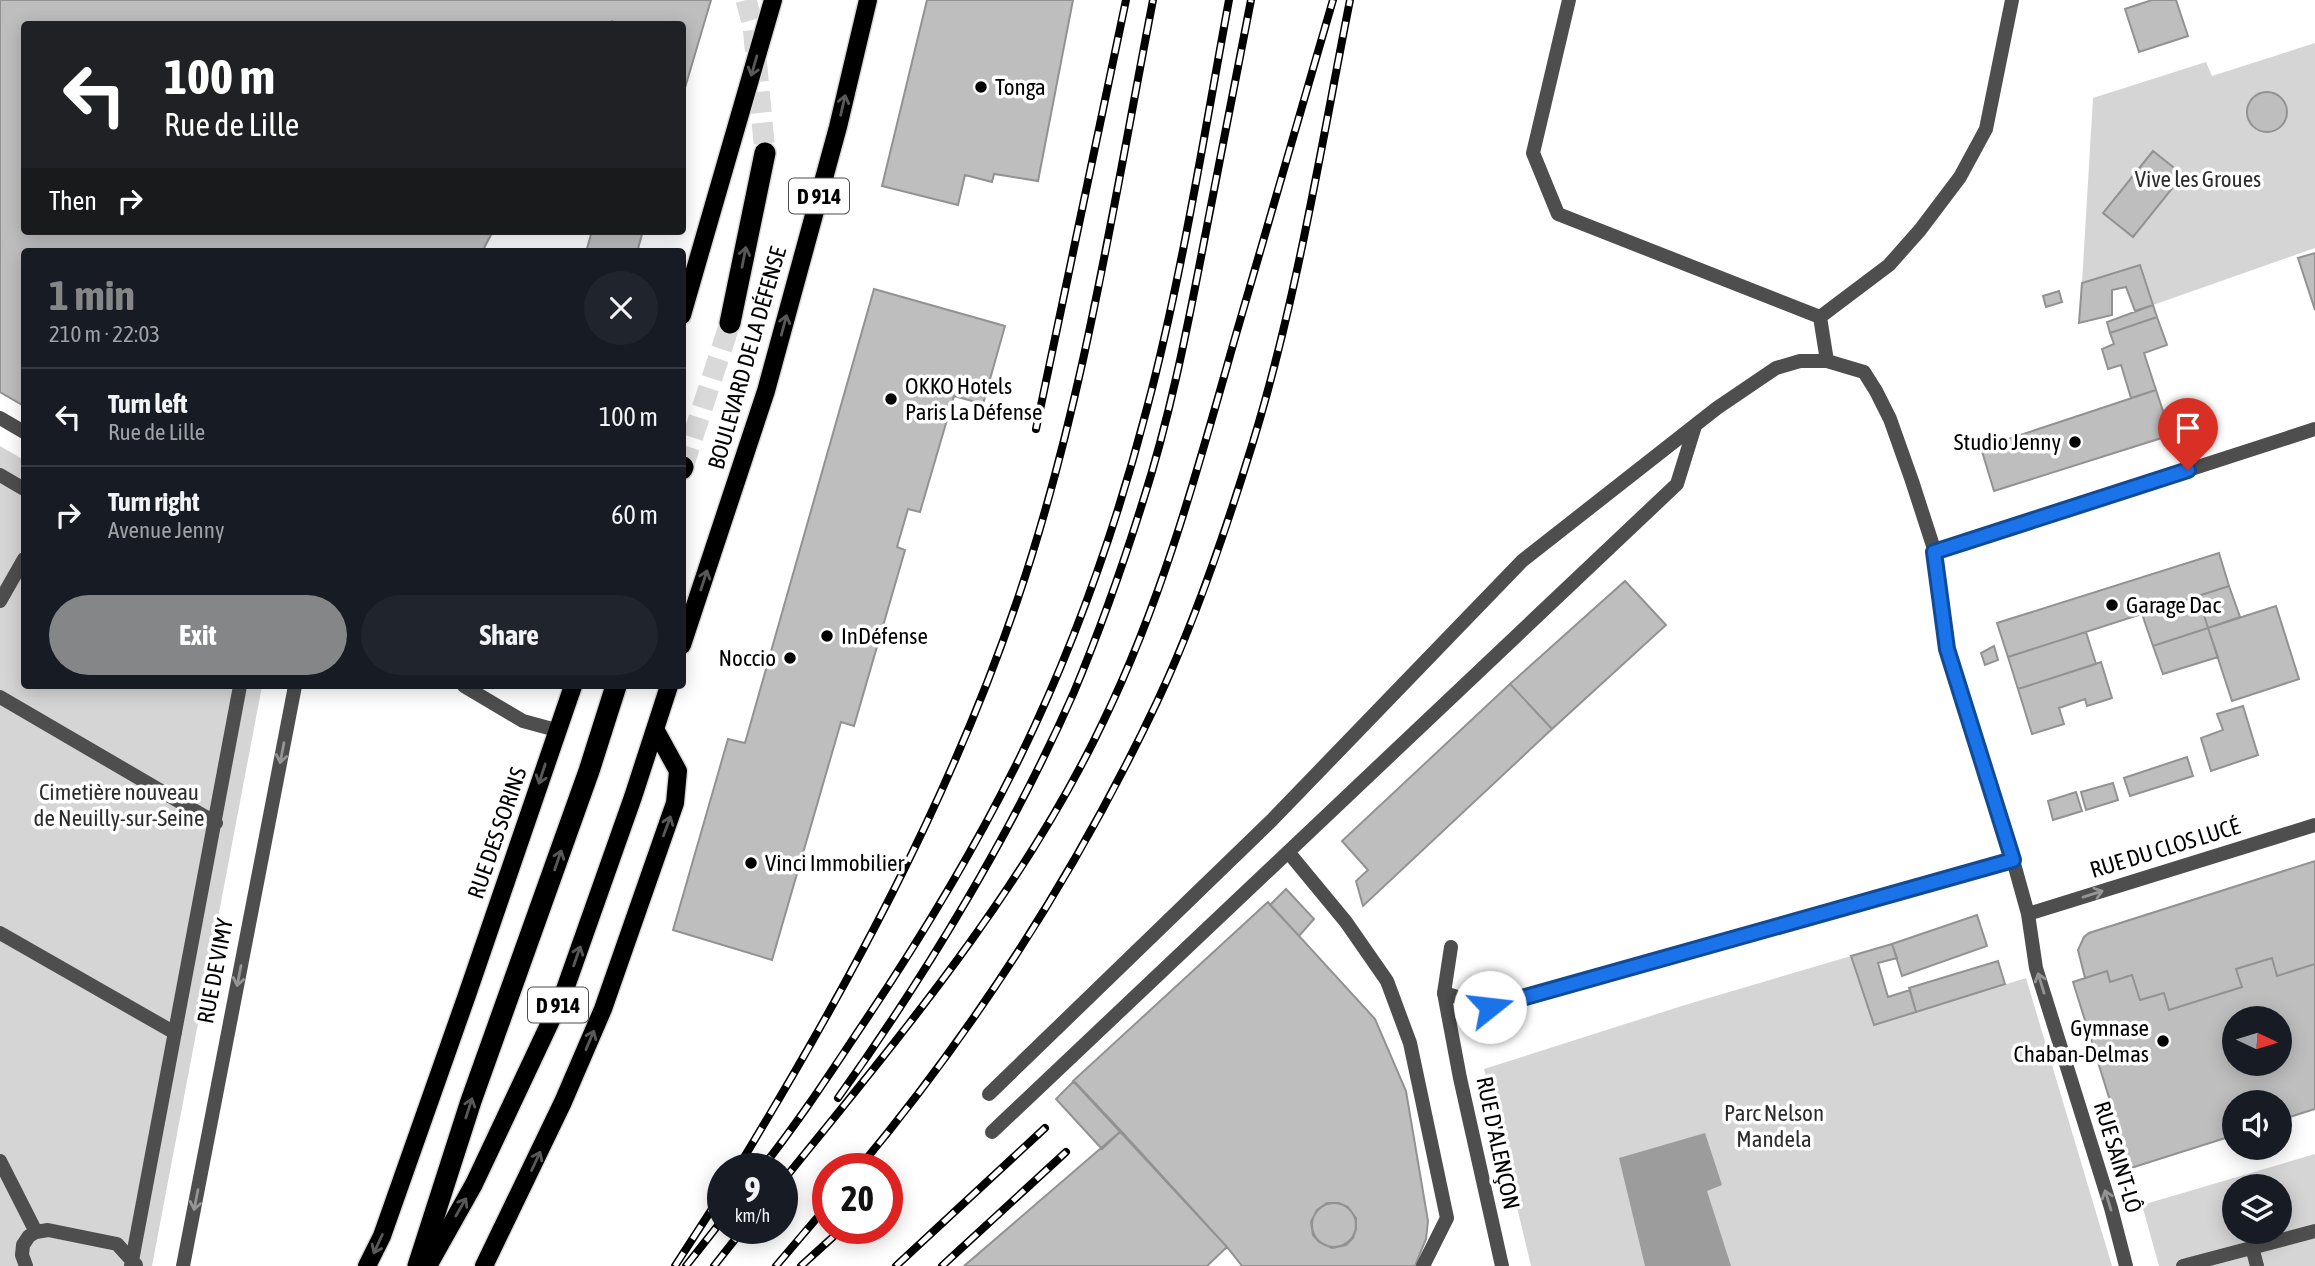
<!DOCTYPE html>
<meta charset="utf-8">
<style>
:root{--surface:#171b24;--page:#20242c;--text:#f1f3f6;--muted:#9ea1a6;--line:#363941;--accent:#858687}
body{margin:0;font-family:"Asap Condensed",sans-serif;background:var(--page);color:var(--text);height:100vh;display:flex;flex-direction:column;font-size:26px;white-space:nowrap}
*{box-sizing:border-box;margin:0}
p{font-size:23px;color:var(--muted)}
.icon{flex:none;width:38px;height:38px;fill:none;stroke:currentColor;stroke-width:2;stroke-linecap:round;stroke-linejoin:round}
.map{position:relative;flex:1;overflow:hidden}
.details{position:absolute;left:21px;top:248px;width:665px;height:441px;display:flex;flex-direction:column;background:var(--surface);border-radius:7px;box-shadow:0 4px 18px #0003}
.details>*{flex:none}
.banner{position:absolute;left:21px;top:21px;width:665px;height:214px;border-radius:7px;box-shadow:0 4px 18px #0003;background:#202124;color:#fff;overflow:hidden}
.needle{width:46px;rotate:94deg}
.buttons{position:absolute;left:2222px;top:1006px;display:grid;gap:14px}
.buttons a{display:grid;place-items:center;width:70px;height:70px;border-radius:50%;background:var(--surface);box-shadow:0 4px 18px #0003;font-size:35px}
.speed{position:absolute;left:707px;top:1153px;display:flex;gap:14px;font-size:35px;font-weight:700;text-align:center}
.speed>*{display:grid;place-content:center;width:91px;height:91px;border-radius:50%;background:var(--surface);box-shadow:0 4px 18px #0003;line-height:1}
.speed small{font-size:18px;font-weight:400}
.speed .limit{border:10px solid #d22;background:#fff;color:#111}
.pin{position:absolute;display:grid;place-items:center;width:60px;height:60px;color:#fff;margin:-72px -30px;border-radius:50% 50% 50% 0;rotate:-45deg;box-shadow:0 0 7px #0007}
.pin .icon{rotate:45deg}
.me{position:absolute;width:77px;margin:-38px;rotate:74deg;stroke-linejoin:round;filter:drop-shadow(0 0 5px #0008)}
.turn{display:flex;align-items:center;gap:24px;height:147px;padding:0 28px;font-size:32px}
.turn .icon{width:91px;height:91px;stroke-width:2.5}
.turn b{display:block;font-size:49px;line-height:60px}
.then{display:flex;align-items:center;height:66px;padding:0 28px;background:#0003;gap:14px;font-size:26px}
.round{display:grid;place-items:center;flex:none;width:74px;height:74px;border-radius:37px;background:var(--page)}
.summary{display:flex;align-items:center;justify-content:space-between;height:119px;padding:0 28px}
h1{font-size:42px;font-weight:700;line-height:52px;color:var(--accent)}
.button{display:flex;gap:14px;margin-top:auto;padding:14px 28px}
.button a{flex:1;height:80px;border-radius:42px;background:var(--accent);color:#fff;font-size:28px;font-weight:700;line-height:80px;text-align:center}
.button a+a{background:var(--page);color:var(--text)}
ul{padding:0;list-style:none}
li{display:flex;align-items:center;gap:21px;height:98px;padding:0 28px;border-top:2px solid var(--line)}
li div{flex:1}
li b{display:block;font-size:26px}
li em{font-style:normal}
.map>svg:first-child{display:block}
.green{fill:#d5d5d5;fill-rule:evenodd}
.water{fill:#9c9c9c}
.building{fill:#bebebe;stroke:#929292;stroke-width:2;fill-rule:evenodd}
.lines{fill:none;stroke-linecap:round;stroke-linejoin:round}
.highway-tunnel{stroke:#d9d9d9;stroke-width:21;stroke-dasharray:21 10;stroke-linecap:butt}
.primary-casing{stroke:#dbdbdb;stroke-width:21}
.highway-casing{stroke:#dbdbdb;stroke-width:24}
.lane{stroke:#4e4e4e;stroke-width:14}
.street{stroke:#4e4e4e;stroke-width:14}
.primary{stroke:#000;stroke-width:18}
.highway{stroke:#000;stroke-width:21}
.rail-casing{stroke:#000;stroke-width:8}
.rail{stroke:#fff;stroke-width:5;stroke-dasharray:16;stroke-linecap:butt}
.oneway{stroke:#595959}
.oneway2{stroke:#959595}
.route-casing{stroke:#114b97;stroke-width:18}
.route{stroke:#1a73e8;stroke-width:12}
.poi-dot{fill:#000;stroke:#fff;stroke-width:2.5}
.labels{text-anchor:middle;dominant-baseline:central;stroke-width:7;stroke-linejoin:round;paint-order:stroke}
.shield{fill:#fff;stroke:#4c4c4c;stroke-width:2}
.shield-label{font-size:21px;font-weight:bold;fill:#000}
.poi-label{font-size:23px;fill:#000;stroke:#fff;text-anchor:start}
.park-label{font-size:23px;fill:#2c2c2c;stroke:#fff}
.street-label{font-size:23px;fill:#000;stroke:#fff}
</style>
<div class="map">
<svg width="2315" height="1266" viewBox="0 0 2315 1266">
<rect width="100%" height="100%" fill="#fff"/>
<path class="green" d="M2315,43V248L2153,305L2139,265L2082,283L2093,98L2206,62L2212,76Z
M0,446L24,460V686H262L152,1266H0Z
M1851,956L1874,1025L2026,978L2112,1266H1531L1484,1069L1685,1005Z
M2315,1154V1266H2159L2142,1205ZM2235,1186H2280V1232H2235Z"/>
<path class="water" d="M1705,1133L1722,1185L1707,1191L1731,1266H1645L1619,1158Z"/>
<path class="building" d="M0,0H711L682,98V24H618L612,21L610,24H24V231H493L482,252H24V406L0,392Z
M927,0H1073L1038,181L994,174L992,182L965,175L958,205L882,186Z
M2152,0H2176L2188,36L2139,52L2125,9Z
M2247 112a20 20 0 1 1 40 0a20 20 0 1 1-40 0Z
M2153,151L2183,175L2133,237L2103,213Z
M592,231H643L637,252H586Z
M2315,253V310L2298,258Z
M2140,265L2153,305L2135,311L2126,287L2112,290V315L2079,323L2082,283Z
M874,289L1005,326L983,404L954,396L920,512L908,509L897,547L905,550L854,726L841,722L772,960L673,930L728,739L745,743Z
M2059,291L2062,302L2046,307L2043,296Z
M2153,305L2157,317L2110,333L2107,322Z
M2157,317L2167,345L2144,353L2156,390L2131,398L2121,365L2108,369L2102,349L2114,344L2110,333Z
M2156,390L2171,435L1994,491L1981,448Z
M2219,553L2229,586L2008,657L1997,623Z
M1625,581L1666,625L1552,729L1510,684Z
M2229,586L2240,617L2208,628L2198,596Z
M2198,596L2208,628L2153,646L2142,614Z
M2276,606L2299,679L2232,701L2208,628Z
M2208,628L2218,657L2163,674L2153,646Z
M2086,632L2096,664L2018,689L2008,657Z
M1994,646L1998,660L1985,665L1981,653Z
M2101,662L2112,698L2087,706L2085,699L2059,708L2064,724L2032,734L2018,689Z
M1510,684L1552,729L1363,906L1356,881L1368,870L1342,841Z
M2243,706L2258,755L2211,771L2201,738L2223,730L2217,714Z
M2187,757L2193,776L2130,796L2124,778Z
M2113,783L2118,800L2086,810L2081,792Z
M2076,792L2082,811L2053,820L2048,801Z
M2315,861V964L2277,976L2272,958L2236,969L2242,987L2169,1010L2164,993L2140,1000L2132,975L2110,982L2107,971L2085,978L2078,950L2084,937L2089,933Z
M1286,889L1314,919L1299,936L1270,905Z
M1268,902L1375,1019L1406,1091L1428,1221L1426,1239L1415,1266H1242L1227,1247L1073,1081ZM1327,1203H1339L1348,1207L1356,1218V1229L1353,1238L1346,1245L1332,1248L1319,1242L1313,1235L1311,1222L1317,1210Z
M1977,915L1987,946L1902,976L1892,944Z
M1892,944L1897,958L1878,963L1888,997L1910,990L1916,1012L1874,1025L1851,956Z
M2272,958L2277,976L2315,964V1109L2280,1120V1102H2235V1135L2131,1168L2073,982L2107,971L2110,982L2132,975L2140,1000L2164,993L2169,1010L2242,987L2236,969ZM2235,1018H2280V1064H2235Z
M1998,961L2005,984L1916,1012L1909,988Z
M1074,1081L1121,1131L1102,1149L1056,1099Z
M1121,1131L1227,1247L1207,1266H964Z
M1312 1225a22 22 0 1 1 44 0a22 22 0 1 1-44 0Z"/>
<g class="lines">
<path class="highway-tunnel" d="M746,0L753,26L765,153
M683,467L730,323"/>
<g class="primary-casing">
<path id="primary" d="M682,315L773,0
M682,645L766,391L838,127L868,0
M367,1266L382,1236L467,995L573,686
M428,1266L474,1184L563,995L633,797L669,686
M484,1266L563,1102L603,1009L675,803L678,771L655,729"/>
</g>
<g class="highway-casing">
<path id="highway" d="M730,323L765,153
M682,469L683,467
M418,1266L471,1101L589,771L616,686"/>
</g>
<path class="lane" d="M1569,0L1533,153L1558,214L1820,317
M1827,361L1820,317L1889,265L1920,230L1960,177L1986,129L2012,0
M0,475L24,489
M0,601L24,559
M464,686L523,721L556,730
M0,697L216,823
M1289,853L1346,922L1387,981L1410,1043L1447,1218L1423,1266
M0,933L175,1033
M1444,993L1490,1007L2013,860
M989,1094L1272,820L1522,561L1717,408L1776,368L1800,361H1827L1864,372L1876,391L1890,419L1912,481L1935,552
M992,1132L1677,484L1695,426
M0,1161L36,1232
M2252,1247L2257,1266
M26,1266L22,1255L23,1245L29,1236L36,1232L48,1230L117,1244L136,1265
M131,1266L240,686
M2183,1266L2315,1231"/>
<path class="street" d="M0,418L24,432
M2028,914L2315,825
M1451,947L1444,993L1460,1078L1502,1266
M183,1266L295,686
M2126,1266L2111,1208L2036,968L2028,914L2013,860L1947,649L1935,552L2315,429"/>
<use href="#primary" class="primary"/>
<use href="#highway" class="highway"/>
<g class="rail-casing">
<path id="rail" d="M1036,429L1126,0
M838,1098C926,975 1013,831 1074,692C1100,630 1123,565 1143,501C1169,420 1186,335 1202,252C1218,168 1235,84 1251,0
M737,1169C847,988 949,801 1017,601C1083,407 1114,201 1153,0
M761,1169C797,1124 829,1075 861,1027C919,941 974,851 1020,757C1074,646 1116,528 1147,408C1182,276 1204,135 1229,0
M858,1169C978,1025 1077,871 1157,702C1196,619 1226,530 1253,442C1297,298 1321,147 1350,0
M782,1182C900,1036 1023,891 1104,720C1163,598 1198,468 1235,338C1268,225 1300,113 1333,0
M675,1266L723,1192
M686,1266L723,1219
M714,1266L744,1228
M776,1266L828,1205
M801,1266L833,1237
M896,1266L1045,1128
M942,1266L1066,1152"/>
</g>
<use href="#rail" class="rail"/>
</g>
<defs><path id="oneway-shaft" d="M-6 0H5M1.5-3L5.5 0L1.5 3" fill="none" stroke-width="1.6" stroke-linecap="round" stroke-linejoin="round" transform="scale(1.75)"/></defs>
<g class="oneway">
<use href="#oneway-shaft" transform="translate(754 66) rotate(106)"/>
<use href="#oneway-shaft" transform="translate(843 105) rotate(-77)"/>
<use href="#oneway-shaft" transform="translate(744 257) rotate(-79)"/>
<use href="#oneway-shaft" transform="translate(784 325) rotate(-75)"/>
<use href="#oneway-shaft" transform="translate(704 580) rotate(-72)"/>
<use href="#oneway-shaft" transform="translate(542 774) rotate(108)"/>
<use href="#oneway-shaft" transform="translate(667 826) rotate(-70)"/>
<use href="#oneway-shaft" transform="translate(558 860) rotate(-71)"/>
<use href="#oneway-shaft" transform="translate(577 956) rotate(-71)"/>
<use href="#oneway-shaft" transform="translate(590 1040) rotate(-67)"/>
<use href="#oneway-shaft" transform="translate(469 1108) rotate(-72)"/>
<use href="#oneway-shaft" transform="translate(536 1161) rotate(-65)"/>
<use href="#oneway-shaft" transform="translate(461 1207) rotate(-60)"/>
<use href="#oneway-shaft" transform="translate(378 1244) rotate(115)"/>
</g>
<g class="oneway2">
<use href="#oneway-shaft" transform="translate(282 753) rotate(101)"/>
<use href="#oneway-shaft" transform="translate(2093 894) rotate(-17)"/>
<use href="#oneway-shaft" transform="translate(239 976) rotate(101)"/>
<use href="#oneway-shaft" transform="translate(2041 983) rotate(-107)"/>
<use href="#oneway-shaft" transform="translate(196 1200) rotate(101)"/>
<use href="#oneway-shaft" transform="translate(2108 1200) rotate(-107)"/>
</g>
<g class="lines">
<g class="route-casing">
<path id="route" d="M1490,1007L2013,860L1947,649L1934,552L2188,470"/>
</g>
<use href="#route" class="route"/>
</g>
<g class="poi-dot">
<circle cx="981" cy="87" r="7"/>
<circle cx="891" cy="399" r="7"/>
<circle cx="2075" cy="442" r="7"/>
<circle cx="2112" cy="605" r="7"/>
<circle cx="827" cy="636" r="7"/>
<circle cx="790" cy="658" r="7"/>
<circle cx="751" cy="863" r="7"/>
<circle cx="2163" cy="1041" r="7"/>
</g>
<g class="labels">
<g class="shield">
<rect x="789" y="178.5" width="60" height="35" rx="5"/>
<rect x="528" y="987.5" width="60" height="35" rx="5"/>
</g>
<g class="shield-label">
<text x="819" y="196">D 914</text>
<text x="558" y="1005">D 914</text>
</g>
<g class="poi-label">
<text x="995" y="87">Tonga</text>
<text x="905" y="386">OKKO Hotels<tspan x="905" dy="26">Paris La Défense</tspan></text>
<text x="2061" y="442" text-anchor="end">Studio Jenny</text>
<text x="2126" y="605">Garage Dac</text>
<text x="841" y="636">InDéfense</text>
<text x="776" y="658" text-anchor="end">Noccio</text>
<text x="765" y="863">Vinci Immobilier</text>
<text x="2149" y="1028" text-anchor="end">Gymnase<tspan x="2149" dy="26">Chaban-Delmas</tspan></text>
</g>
<g class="park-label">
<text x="2198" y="179">Vive les Groues</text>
<text x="119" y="792">Cimetière nouveau<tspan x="119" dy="26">de Neuilly-sur-Seine</tspan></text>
<text x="1774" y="1113">Parc Nelson<tspan x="1774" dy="26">Mandela</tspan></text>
</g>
<g class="street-label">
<text transform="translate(747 358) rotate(-74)">BOULEVARD DE LA DÉFENSE</text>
<text transform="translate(497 833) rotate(-71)">RUE DES SORINS</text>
<text transform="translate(2165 848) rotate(-17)">RUE DU CLOS LUCÉ</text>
<text transform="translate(215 971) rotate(-79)">RUE DE VIMY</text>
<text transform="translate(1498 1143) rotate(78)">RUE D'ALENÇON</text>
<text transform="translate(2118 1157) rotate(73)">RUE SAINT-LÔ</text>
</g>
</g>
</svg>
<div class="buttons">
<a><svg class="needle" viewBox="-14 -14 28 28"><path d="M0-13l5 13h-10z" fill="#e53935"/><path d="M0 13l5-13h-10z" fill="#9ea1a6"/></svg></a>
<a><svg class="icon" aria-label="sound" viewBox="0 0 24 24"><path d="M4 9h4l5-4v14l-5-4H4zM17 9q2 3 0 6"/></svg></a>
<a><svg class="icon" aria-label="layers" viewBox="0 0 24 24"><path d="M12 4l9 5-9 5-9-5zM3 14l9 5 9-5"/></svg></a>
</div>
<div class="speed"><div>9<small>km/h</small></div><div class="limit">20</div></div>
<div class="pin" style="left:2188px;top:470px;background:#d93025"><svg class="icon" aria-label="arrive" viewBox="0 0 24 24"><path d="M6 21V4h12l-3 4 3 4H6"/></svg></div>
<svg class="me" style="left:1490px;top:1007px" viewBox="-20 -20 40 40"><circle r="19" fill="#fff"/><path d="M0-13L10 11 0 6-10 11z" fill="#1a73e8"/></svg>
<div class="banner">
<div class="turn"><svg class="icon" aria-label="left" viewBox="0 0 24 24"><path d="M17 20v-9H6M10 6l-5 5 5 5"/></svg><div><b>100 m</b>Rue de Lille</div></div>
<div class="then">Then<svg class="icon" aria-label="right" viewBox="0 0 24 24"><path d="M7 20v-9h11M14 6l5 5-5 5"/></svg></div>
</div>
<section class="details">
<div class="summary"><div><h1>1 min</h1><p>210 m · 22:03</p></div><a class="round"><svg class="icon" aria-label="close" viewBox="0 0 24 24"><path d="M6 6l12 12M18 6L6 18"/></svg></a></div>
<ul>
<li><svg class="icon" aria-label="left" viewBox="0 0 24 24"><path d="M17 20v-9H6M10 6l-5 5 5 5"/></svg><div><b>Turn left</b><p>Rue de Lille</p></div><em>100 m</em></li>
<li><svg class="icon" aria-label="right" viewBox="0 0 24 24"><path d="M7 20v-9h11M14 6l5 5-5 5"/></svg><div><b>Turn right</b><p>Avenue Jenny</p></div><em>60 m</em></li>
</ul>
<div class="button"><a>Exit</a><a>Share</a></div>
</section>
</div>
